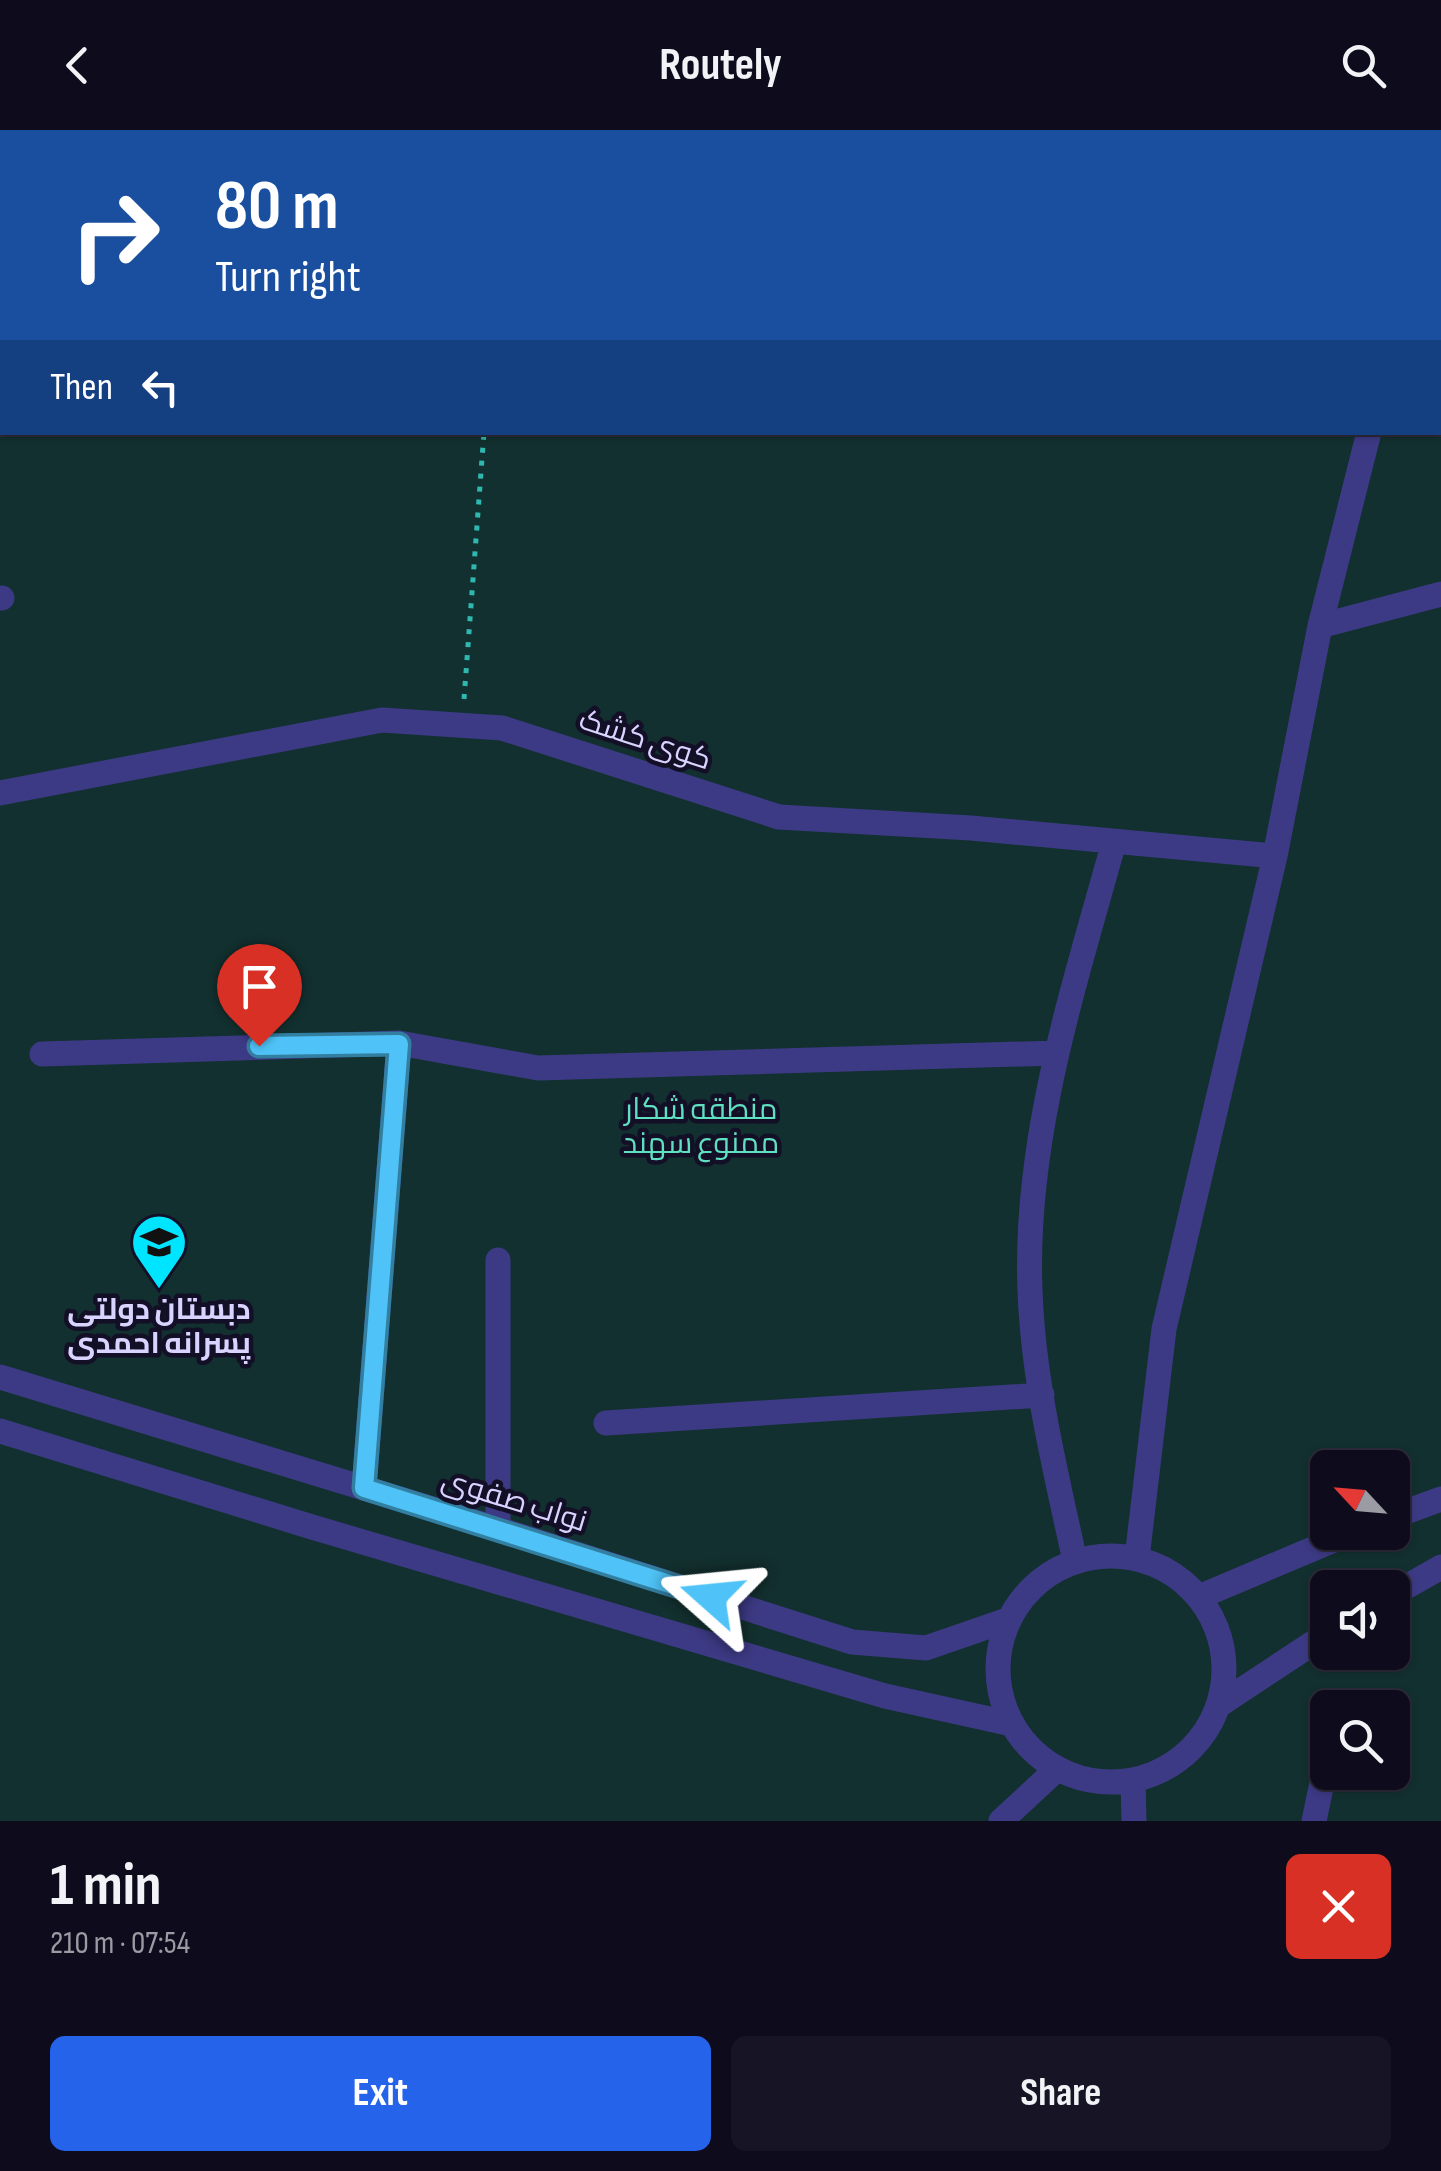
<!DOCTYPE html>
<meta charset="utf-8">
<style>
:root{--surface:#0e0b1c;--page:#171425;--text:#f1f3f6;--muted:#9b9ba3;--line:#2e2b3b;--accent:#2563eb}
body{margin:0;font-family:"Sofia Sans Condensed",Cairo,sans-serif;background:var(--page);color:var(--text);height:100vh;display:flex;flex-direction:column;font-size:38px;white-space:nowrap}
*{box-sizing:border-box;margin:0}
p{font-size:32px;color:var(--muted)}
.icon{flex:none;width:55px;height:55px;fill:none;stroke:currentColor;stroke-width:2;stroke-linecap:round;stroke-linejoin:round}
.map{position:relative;height:1691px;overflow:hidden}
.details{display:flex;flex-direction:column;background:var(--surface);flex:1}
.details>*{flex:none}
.banner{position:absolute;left:0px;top:0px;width:1442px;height:305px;box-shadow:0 2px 8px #0004,0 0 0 2px var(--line);background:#1a4fa0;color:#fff;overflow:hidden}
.needle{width:65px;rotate:296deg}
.controls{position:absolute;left:1310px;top:1320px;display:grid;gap:20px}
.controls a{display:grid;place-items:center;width:100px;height:100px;border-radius:15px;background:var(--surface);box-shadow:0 2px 8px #0004,0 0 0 2px var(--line);font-size:50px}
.pin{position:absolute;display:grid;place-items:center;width:85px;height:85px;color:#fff;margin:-102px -42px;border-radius:50% 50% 50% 0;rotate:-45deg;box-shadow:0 0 10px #0007}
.pin .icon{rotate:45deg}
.me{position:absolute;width:110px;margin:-55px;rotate:288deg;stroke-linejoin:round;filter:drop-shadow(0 0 8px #0008)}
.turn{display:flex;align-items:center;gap:35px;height:210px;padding:0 50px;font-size:45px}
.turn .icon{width:130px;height:130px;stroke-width:2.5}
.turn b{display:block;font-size:70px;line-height:85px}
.then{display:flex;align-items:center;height:95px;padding:0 50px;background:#0003;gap:20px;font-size:38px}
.round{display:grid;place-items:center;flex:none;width:105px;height:105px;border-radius:15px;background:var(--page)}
.overview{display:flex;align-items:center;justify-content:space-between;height:170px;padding:0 50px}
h1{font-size:60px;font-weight:700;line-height:75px}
.action{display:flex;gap:20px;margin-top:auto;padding:20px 50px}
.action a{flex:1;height:115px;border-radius:15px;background:var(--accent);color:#fff;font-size:40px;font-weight:700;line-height:115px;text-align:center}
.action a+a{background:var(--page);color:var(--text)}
header{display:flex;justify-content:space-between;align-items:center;height:130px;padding:0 50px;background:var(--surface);font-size:45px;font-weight:700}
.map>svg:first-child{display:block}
.green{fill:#12302f;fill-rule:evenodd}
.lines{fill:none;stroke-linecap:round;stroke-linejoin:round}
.path{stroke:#2fb8b0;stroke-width:5;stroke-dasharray:5 8;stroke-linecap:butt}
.minor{stroke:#3d3a85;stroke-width:25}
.route-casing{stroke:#337fa1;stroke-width:25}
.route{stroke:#4fc3f7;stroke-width:18}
.labels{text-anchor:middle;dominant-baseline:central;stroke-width:9;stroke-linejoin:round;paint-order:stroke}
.street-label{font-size:30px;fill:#d9d4ff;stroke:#130f26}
.park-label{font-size:30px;fill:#5fe0c0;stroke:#130f26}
.poi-label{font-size:30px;font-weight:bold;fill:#d9d4ff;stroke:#130f26}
</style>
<header><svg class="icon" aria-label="back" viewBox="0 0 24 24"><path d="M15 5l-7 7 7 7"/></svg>Routely<svg class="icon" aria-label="search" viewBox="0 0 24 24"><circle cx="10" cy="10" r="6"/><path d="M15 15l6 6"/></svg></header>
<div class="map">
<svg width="1441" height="1691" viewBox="0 0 1441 1691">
<rect width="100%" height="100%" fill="#130f26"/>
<path class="green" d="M0,0H1441V1691H0ZM2,2H1440V302H2ZM1328,1338H1392V1402H1328ZM1328,1458H1392V1522H1328ZM1328,1578H1392V1642H1328Z"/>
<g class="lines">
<path class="path" d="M432,0L433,2
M464,569L484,302"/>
<path class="minor" d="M583,0L584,2
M301,2L310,0
M1295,2L1296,0
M1440,17L1441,13
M0,81H2
M0,468H2
M1320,496L1441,464
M0,663L382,590L502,598L779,687L971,698L1275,726
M42,924L399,913L538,938L1056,923
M498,1130V1399
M0,1247L498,1399L852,1512L926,1518L1010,1489
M606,1293L1042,1265
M0,1301L312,1397L885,1566L1012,1594
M364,1358L399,913
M1392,1387L1441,1369
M998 1539a113 113 0 1 1 226 0a113 113 0 1 1-226 0Z
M1137,1428L1164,1199L1275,726L1320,496L1369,302
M1075,1431C1056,1343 1033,1251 1030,1160C1024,1007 1074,857 1114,712
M1392,1465L1441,1437
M1199,1467L1353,1402
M1219,1575L1328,1503
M1337,1578L1338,1573
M1133,1651L1134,1691
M1001,1691L1057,1639
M1314,1691L1328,1624"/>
</g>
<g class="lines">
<g class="route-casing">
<path id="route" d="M259,916L399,914L364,1358L711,1467"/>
</g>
<use href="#route" class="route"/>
</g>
<defs>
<g id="school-pin" transform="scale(2.875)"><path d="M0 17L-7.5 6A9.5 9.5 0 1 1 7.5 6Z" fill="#00e5ff" stroke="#130f26"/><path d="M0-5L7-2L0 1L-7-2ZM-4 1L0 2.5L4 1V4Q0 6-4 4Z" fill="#111"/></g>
</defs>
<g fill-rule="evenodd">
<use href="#school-pin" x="159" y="1112"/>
</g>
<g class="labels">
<g class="street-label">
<text transform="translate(645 610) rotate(18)">کوی کشک</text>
<text transform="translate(514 1371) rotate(17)">نواب صفوی</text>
</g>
<g class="park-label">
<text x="701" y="980">منطقه شکار<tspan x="701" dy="34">ممنوع سهند</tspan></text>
</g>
<g class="poi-label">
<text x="159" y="1180">دبستان دولتی<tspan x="159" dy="34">پسرانه احمدی</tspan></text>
</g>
</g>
</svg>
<div class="controls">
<a><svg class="needle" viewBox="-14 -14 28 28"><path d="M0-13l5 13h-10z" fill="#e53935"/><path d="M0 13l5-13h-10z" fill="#9b9ba3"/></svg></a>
<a><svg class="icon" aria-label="sound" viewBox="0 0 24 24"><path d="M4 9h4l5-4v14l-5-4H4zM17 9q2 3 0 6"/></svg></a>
<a><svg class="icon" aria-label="search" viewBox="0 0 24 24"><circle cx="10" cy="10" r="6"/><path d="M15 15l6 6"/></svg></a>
</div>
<div class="pin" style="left:259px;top:916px;background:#d93025"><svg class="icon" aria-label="arrive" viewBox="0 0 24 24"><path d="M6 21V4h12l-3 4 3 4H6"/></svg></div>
<svg class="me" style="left:711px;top:1467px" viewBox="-20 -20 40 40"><path d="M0-17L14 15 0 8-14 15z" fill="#4fc3f7" stroke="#fff" stroke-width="4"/></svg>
<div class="banner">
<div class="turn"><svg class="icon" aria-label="right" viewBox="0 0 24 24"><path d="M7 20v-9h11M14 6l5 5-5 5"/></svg><div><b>80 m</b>Turn right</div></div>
<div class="then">Then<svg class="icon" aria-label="left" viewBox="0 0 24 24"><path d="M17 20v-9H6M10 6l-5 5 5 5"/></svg></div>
</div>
</div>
<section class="details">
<div class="overview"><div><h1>1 min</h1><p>210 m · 07:54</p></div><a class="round" style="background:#d93025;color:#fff"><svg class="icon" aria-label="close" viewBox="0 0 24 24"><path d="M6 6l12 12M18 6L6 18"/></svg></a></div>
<div class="action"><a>Exit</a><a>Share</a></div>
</section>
